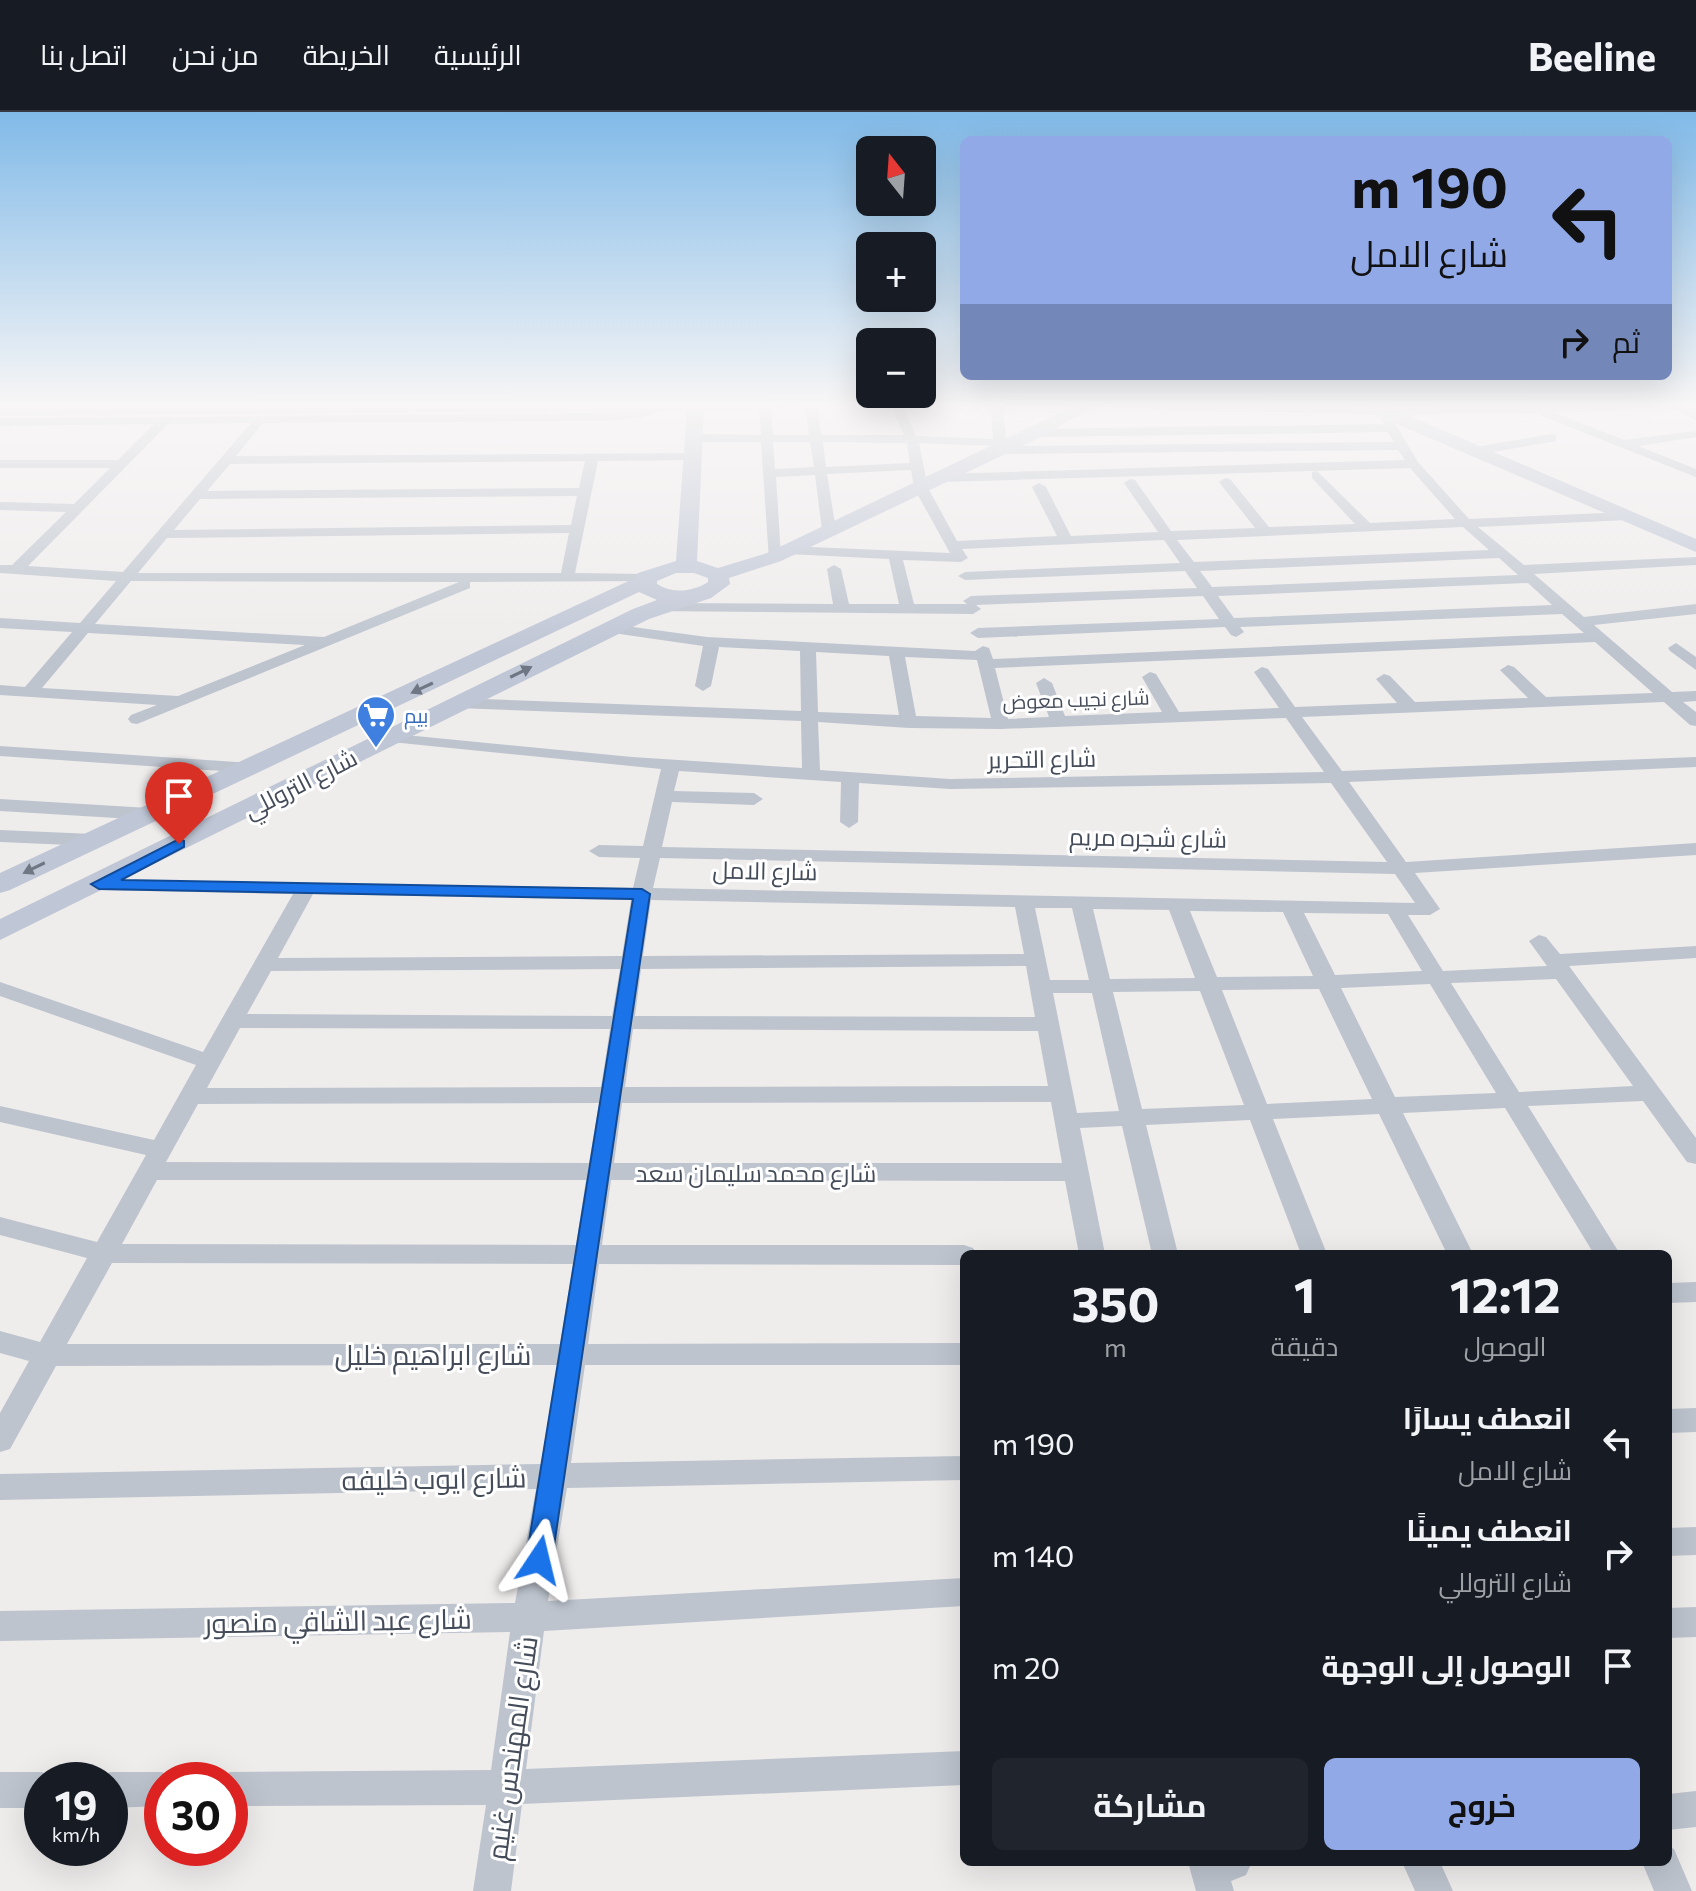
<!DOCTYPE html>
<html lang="ar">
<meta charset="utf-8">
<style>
:root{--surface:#171b24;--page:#20242c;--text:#f1f3f6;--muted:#9ea1a6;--line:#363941;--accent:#92a9e8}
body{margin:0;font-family:Commissioner,Cairo,sans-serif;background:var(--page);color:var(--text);direction:rtl;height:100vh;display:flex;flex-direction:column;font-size:30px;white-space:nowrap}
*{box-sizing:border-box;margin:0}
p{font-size:26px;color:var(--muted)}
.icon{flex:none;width:44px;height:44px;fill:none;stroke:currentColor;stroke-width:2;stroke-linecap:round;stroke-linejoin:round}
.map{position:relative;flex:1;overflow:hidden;direction:ltr}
.sheet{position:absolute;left:960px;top:1138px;width:712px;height:616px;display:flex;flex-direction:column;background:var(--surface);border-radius:12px;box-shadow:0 8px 32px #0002;direction:rtl}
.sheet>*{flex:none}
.guide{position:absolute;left:960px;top:24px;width:712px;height:244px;border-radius:12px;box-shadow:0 8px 32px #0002;direction:rtl;background:#92a9e8;color:#111;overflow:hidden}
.needle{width:52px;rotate:343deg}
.buttons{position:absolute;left:856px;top:24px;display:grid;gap:16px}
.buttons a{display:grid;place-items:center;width:80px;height:80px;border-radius:12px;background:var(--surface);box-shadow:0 8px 32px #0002;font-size:40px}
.speed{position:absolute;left:24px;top:1650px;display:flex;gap:16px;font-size:40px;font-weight:700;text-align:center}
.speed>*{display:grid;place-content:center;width:104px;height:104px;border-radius:50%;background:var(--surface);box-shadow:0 8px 32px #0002;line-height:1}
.speed small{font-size:20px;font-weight:400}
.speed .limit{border:12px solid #d22;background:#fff;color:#111}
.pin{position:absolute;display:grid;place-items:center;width:68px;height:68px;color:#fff;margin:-82px -34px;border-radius:50% 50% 50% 0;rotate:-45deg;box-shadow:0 0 8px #0007}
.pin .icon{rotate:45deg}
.me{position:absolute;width:88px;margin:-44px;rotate:10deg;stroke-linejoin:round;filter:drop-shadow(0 0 6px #0008)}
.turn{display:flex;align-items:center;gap:28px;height:168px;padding:0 32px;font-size:36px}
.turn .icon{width:104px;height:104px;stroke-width:2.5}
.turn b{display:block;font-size:56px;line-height:68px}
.then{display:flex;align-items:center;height:76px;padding:0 32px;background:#0003;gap:16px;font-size:30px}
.eta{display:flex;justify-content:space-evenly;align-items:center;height:136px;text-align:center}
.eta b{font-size:48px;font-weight:700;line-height:56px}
.action{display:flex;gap:16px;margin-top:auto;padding:16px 32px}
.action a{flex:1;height:92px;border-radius:12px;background:var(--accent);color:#111;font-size:32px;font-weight:700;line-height:92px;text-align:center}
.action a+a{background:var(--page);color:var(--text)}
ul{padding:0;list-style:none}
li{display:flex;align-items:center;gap:24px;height:112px;padding:0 32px}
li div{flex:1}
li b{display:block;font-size:30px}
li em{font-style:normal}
header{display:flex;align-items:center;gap:48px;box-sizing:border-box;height:112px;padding:0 40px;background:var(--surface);border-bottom:2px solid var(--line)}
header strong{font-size:38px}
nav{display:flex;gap:44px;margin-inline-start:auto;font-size:28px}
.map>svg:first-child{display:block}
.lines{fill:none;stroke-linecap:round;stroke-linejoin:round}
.street{fill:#bdc4ce;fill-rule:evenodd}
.secondary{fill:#bfc6d5;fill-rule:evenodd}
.oneway{fill:#707784}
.route{fill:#1a73e8;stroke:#114b97;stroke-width:2}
.labels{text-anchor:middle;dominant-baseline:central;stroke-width:6;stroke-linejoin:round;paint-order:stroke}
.far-street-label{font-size:20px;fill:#454c59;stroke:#fff}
.far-shop-label{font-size:20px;fill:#366cbe;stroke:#fff;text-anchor:start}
.street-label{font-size:24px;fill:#454c59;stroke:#fff}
.near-street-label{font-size:28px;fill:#454c59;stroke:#fff}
</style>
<header>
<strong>Beeline</strong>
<nav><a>الرئيسية</a><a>الخريطة</a><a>من نحن</a><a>اتصل بنا</a></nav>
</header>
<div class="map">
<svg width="1696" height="1779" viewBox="0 0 1696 1779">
<rect width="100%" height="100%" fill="#efecec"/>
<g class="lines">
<path class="street" d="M666,292L681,293L644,305L608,309L263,311L236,344L697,341L699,344L693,348L598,349L575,461L646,462L653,466L651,469L470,470V476L137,612L131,611L128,607L131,603L157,593L0,583V573L25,575L72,520L0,516V506L80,511L116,469L0,461V453H12L66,400L0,398V390L74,392L110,356H0V348H118L154,312L0,314V306L608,301ZM251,311L123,460L28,454L168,312ZM585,349L579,376L207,379L230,352ZM577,384L571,413L174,418L200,387ZM569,421L561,461H138L167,426ZM131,469L459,470L324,525L95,512ZM88,521L305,533L178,584L42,576Z
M759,292H771L773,323H809L805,292H817L821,323H904L890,292H902L916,324L993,327L990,292H1002L1006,327L1017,328L1019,331L1015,334L1394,330L1388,320L1035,325L1029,321L1035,317L1384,312L1378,303L1090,295L1084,292L1380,296L1681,292L1696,299V308L1671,295L1553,300L1624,328L1696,319V325L1638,334L1696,357V365L1542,304L1541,301L1390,303L1418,350L1469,407L1628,400L1635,404L1628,408L1478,415L1524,453L1696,445V453L1534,462L1584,505L1696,492V502L1594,513L1672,580L1696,579V589L1683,590L1696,600V614L1690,613L1664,590L1302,605L1342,659L1696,645V655L1349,670L1406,750L1696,731V743L1415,761L1440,797L1430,803H1408L1443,859L1547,854L1529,829L1539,823L1546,825L1560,842L1696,834V846L1569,854L1696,1026V1052L1687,1050L1643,989L1528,994L1620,1142H1594L1505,996L1403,1001L1473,1142H1447L1379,1002L1273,1007L1327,1142H1301L1250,1008L1146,1013L1178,1142H1152L1122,1014L1080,1016L1105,1142H1079L1065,1069L611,1068L602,1133H964L973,1136L977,1142H964V1153L599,1152L588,1232L964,1231V1253H585L571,1351L964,1344V1368L567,1376L548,1489L964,1466V1494L544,1519L526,1657L964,1639V1673L522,1692L511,1779H473L486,1693L230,1694V1668H216L230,1660L491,1658L510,1520L0,1529V1499L515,1491L536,1377L0,1388V1362L541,1352L557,1253L56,1254L10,1337L0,1340V1301L29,1249L0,1241V1219L40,1230L87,1146L0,1123V1105L97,1130L146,1043L0,1010V994L154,1028L196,953L0,884V870L203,940L293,782L99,778L92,776L89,772L92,768L633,776L640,746L599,745L589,739L599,733L643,734L661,657L391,630L385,629L382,625L385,621L632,645L802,656L801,609L458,596L450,591L458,586L801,599L800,539L719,535L711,574L703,579L695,574L703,534L606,520V514L611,512L707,525L975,539L983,534L989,536L993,547L1584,521L1562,502L1240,515L1244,520L1236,525L1231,523L1225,515L978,526L970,521L978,516L1219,507L1203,484L976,493L981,497L973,502L652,499L649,496L657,491L833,492L827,457L834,453L841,457L849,492H899L889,447L788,442L781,438L788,434L950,441L914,376L911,358L827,362L836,418L829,422L822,418L815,363L776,365L781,445L779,448H769L761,330H694L688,326L694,322L761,323ZM773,330H810L814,355L775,357ZM823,330L907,331L910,351L826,355ZM919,331L998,334L994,338L1000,342L1398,338L1405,348L942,362L936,366L942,370L1410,356L1455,407L1370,411L1317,359L1312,360V366L1355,412L1269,415L1230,367L1225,366L1219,370L1255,416L1171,419L1135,368L1130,367L1124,371L1158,420L1071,424L1046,375L1039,371L1032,375L1057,424L957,429L928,376ZM1463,415L1489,438L1194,450L1177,428ZM1164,428L1180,451L965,460L958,464L965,468L1185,459L1197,476L971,484L963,489L967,492H914L903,448L961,450L968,446L962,437ZM1499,446L1518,463L1212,475L1200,459ZM1528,471L1552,493L1234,506L1218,484ZM1595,530L1653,581L1546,585L1514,555L1508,553L1500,558L1528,586L1415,590L1390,564L1384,562L1376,567L1397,591L1295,595L1268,557L1262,555L1254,560L1279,596L1179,600L1156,562L1150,560L1142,565L1162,600L1065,604L1052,571L1044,566L1036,571L1049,605L1008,607L995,556ZM816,540L889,544L899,603L818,600ZM905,545L977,548L991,606L916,604ZM1286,606L1324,660L950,667L820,658L818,610L909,616L1001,617ZM679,659L841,670L840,710L849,716L858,710L859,671L950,677L1331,671L1387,750L662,735L672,690L754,693L763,687L754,681L674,679ZM660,746L1395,762L1415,791L653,776ZM313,782L631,788L622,844L278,846ZM651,788L1015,795L1024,842L643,844ZM1035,796H1072L1089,868H1050ZM1093,797L1169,798L1195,866L1110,867ZM1190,799L1283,800L1313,864L1217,865ZM1304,801L1388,802L1422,859L1335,863ZM1026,854L1035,905L635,904L641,857ZM620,857L612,904L247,902L271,859ZM1556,867L1633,974L1519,980L1451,871ZM1430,872L1496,981L1395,985L1341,876ZM1319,877L1372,987L1267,992L1222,878ZM1200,879L1244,993L1142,997L1113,880ZM1053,881H1092L1119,999L1077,1001ZM240,916L610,917L601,975L207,976ZM633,917L1038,919L1048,974L625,975ZM1051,990L1062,1051H614L622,991ZM599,991L589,1051L166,1050L198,992ZM157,1068H586L576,1133L122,1132ZM112,1151L573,1152L560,1232H67Z
M1552,322L1556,323V329L1476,343L1470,339L1476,335Z
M1676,531L1696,545V558L1670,539L1668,536Z
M0,634L251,651L260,656L251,661L0,644Z
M0,687L149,696L158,702L149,708L0,699Z
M0,718L93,722L103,728L93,734L0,730Z
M1696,1170V1190L1668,1191V1171Z
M1696,1296V1320L1668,1321V1297Z
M1696,1415V1443L1668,1444V1416Z
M1696,1495V1525L1668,1526V1496Z
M0,1660H42L56,1668H42V1696H0Z
M110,1660H162L176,1668H162V1694L110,1696V1668H96Z
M1696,1679V1715L1668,1718V1682Z
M1668,1734L1674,1737L1692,1779H1654L1642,1750H1668Z
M1188,1750H1252L1246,1763L1231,1769L1234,1779H1196Z
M1402,1750H1440L1453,1779H1415Z"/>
<path class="secondary" d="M241,292H787L779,297L704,298L697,449L718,456L767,441L1078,292H1098L1041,325L781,449L729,466L730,472L711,486L649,507L0,828V807L633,497L657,488L639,480L10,778L0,781V761L635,466L638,461L676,449L687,298L0,304V294ZM676,461H694L708,466V470C692,480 673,482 657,472V469Z
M1363,292H1382L1696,427V440L1376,303Z"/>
</g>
<defs><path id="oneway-solid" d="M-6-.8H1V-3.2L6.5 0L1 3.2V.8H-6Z" transform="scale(2)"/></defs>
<g class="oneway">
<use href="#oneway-solid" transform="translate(521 560) rotate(-26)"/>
<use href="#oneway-solid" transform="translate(422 576) rotate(155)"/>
<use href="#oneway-solid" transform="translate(34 756) rotate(154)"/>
</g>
<linearGradient id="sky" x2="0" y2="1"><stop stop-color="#81bae8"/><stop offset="0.54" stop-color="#f8f6f6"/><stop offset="1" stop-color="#f8f6f6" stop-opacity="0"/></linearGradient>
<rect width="1696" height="541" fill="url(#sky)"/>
<path class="route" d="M179,727L184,729V735L121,768L642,777L650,782L552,1448L548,1456L539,1460L530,1456L526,1448L633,787L99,777L91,772Z"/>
<defs>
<g id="supermarket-pin" transform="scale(2)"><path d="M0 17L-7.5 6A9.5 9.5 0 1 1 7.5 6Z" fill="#3f7fe0" stroke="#fff"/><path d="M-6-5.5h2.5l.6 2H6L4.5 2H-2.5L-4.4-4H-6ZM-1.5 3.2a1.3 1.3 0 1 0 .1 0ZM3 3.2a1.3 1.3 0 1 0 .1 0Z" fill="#fff"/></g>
</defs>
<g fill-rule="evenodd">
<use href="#supermarket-pin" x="376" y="603"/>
</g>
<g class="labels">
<g class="far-street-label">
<text transform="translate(1076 587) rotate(-2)">شارع نجيب معوض</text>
</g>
<g class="far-shop-label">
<text x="404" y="603">بيم</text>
</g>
<g class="street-label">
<text transform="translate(1042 646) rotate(-1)">شارع التحرير</text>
<text transform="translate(300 671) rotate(-27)">شارع التروللي</text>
<text transform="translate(1148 725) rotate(1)">شارع شجره مريم</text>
<text transform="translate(765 758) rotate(1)">شارع الامل</text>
<text x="756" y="1060">شارع محمد سليمان سعد</text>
</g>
<g class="near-street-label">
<text x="433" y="1242">شارع ابراهيم خليل</text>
<text transform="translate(434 1366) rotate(-1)">شارع ايوب خليفه</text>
<text transform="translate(338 1508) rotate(-1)">شارع عبد الشافي منصور</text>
<text transform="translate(511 1636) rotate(-82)">شارع المهندس غنيم</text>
</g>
</g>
</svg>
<div class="buttons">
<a><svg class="needle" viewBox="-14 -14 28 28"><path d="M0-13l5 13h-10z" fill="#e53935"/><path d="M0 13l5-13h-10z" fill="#9ea1a6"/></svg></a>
<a>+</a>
<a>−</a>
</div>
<div class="speed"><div>19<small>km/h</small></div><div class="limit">30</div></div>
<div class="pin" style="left:179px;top:732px;background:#d93025"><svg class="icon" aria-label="arrive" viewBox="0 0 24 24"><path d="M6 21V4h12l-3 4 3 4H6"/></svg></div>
<svg class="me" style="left:539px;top:1448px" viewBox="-20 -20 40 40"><path d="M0-17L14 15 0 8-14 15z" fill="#1a73e8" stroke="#fff" stroke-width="4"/></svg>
<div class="guide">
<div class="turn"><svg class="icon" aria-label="left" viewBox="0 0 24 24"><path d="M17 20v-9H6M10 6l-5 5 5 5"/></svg><div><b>190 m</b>شارع الامل</div></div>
<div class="then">ثم<svg class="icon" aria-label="right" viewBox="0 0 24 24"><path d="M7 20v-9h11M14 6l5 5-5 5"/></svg></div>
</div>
<section class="sheet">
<div class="eta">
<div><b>12:12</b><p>الوصول</p></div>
<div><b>1</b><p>دقيقة</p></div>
<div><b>350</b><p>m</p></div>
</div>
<ul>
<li><svg class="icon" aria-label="left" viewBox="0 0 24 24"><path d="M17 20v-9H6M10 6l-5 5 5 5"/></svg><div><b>انعطف يسارًا</b><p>شارع الامل</p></div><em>190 m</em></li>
<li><svg class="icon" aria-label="right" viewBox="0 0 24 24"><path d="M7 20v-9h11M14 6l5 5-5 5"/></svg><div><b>انعطف يمينًا</b><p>شارع التروللي</p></div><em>140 m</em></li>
<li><svg class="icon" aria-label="arrive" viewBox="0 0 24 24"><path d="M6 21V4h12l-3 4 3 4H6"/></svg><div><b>الوصول إلى الوجهة</b></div><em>20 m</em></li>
</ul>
<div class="action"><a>خروج</a><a>مشاركة</a></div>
</section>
</div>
